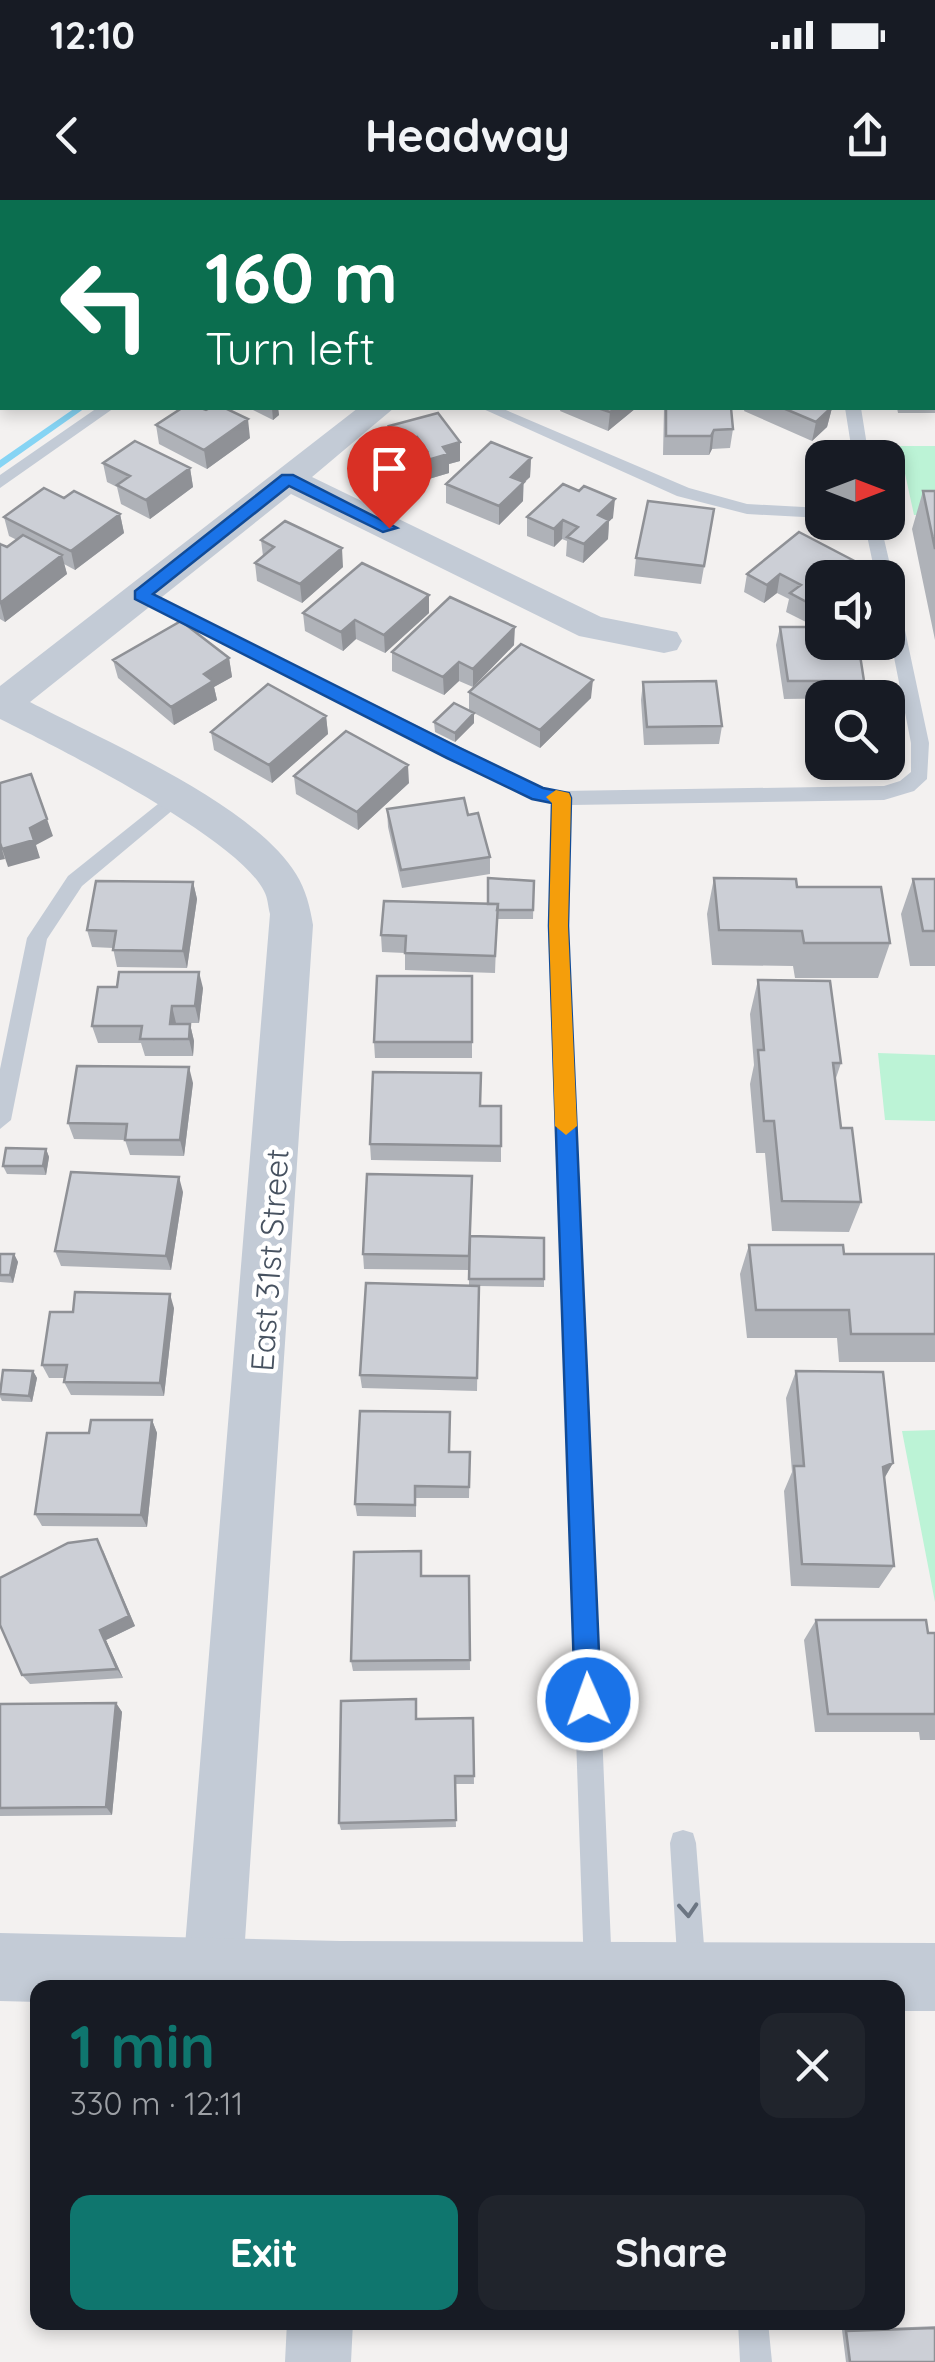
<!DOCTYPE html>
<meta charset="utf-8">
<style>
:root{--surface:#171b24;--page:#20242c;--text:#f1f3f6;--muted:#9ea1a6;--accent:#0f766e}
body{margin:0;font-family:Quicksand,sans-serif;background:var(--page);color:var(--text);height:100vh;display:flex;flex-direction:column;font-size:38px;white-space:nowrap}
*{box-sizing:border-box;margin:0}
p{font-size:32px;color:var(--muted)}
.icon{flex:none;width:55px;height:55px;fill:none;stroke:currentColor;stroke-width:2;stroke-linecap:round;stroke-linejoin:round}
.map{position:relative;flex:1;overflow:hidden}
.details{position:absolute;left:30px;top:1780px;width:875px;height:350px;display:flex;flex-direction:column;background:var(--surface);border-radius:20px;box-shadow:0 5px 15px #0003}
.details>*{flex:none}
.guide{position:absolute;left:0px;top:0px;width:935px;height:210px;box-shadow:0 5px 15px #0003;background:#0b6e4f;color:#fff;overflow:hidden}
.needle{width:65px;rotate:90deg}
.tools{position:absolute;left:805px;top:240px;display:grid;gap:20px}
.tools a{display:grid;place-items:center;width:100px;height:100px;border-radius:20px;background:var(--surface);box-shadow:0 5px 15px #0003;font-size:50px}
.pin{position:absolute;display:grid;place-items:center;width:85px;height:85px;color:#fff;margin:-102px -42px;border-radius:50% 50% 50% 0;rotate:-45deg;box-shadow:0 0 10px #0007}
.pin .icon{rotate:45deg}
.me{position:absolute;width:110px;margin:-55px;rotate:358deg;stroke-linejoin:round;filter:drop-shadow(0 0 8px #0008)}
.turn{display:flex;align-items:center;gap:35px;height:210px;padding:0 40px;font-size:45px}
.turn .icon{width:130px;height:130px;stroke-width:2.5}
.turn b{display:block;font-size:70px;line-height:85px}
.round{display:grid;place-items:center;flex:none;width:105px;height:105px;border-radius:20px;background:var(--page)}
.overview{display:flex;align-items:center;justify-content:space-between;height:170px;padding:0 40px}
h1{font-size:60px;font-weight:700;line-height:75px;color:var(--accent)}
.action{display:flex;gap:20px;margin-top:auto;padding:20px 40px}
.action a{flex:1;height:115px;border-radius:20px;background:var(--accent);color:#fff;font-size:40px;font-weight:700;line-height:115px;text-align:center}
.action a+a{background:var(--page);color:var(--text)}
.status{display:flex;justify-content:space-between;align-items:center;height:70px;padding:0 50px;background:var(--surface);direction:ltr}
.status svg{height:28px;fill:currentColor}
header{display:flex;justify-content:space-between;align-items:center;height:130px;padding:0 40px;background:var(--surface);font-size:45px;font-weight:700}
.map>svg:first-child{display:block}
.green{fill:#bcf3d6}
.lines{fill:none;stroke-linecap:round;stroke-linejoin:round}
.stream{fill:#86d4f4;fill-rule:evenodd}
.service{fill:#c3cbd6;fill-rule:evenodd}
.minor{fill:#c3cbd6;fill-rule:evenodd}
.tertiary{fill:#c3cbd6;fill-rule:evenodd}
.wall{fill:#afb2b8}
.shaded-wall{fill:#8f9196}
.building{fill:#cccfd6;stroke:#8f9196;stroke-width:2.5}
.oneway{stroke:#6c7683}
.route{fill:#1a73e8;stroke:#114b97;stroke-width:2.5}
.slow{fill:#f59e0b}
.labels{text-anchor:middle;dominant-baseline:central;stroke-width:9;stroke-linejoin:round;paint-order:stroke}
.street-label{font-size:32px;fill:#475260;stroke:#fff}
</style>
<div class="status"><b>12:10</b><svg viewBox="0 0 49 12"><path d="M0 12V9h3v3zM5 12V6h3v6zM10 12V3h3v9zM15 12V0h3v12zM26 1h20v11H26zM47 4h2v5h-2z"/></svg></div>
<header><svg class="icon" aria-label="back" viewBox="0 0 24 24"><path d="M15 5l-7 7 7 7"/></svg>Headway<svg class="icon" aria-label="share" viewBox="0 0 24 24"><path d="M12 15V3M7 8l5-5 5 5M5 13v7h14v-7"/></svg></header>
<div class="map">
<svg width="935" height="2162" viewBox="0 0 935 2162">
<rect width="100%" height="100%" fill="#f3f1f0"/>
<path class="green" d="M899,246H935V315H914Z
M878,853L935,855V921L885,920Z
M935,1230V1402L902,1231Z"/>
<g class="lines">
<path class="stream" d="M364,0H374L372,2H363Z
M75,208H85L0,268V260Z"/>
<path class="service" d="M632,0H645L646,2H631Z
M2,181V192L0,193V182Z
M97,208H114L0,288V275Z
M481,208H501L689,288L747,304L822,308V318L747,314L677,296Z
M845,208H861L869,258H853Z
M860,322H877L882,330L893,378L888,383L896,388L929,543L927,579L914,591L884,600L571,605L568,726L612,1769L608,1779L598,1783L588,1779L584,1769L548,726L553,603L532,599L448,558L132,395L141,389L147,391L543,588L562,591L884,586L900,581L911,572V543L888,427V378H876L866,331Z
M173,592L180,594V604L82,686L47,739L11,920L0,929V869L27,738L68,676Z
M683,1630L693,1633L696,1643L706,1771L702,1781L692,1785L682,1781L678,1771L670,1643L673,1633Z
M738,2122H768L772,2162H740Z"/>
<path class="minor" d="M358,208H394L312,277L601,417L677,432L682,441L677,450L664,453L579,436L291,294L30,502C103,540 253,604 296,674C306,690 310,707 313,725L243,1770L235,1788H191L183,1770L270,714C268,707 268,698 264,691C238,638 57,547 0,519V486Z
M287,2122H353L351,2162H285Z"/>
<path class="tertiary" d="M0,1733L340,1741L935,1743V1811H898V1788H38V1802L0,1801Z"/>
</g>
<path class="wall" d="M475,0H564L560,2H459L475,1Z
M703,0H781L780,2H703Z
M932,41H935V213H898L897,208H932Z
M249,208H278L279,215L273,220Z
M561,208H636L608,231L560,211Z
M664,208H731L733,229L730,248L712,249L709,255H663Z
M745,208H832L827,227L812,241L744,211Z
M156,225L250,238L207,269L159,244Z
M389,226L460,242V261L449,264V273L412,284L407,276L406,259L401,261L390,246Z
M531,258L530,277L524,283L523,301L499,325L446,303V284Z
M103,263L190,268L193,287L150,319L121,304L117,287L107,282Z
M923,291H935V440L912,329Z
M64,298L120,314L124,333L75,370L64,364L67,374L5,422L0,419V342L1,344L7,347L17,340L9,336L4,317Z
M714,309L701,384L634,376L636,358Z
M527,317L613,318L609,321L608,339L583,363L566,356L567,341L562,339L554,347L527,336Z
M261,340L343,367L302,403L257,381L255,363L263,356Z
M864,366L812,425L786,412L789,399L777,393L764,403L744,392L747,374Z
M303,413H429L385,453L356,439L343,451L305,431Z
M780,427L864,481L859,498L784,499L776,445Z
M514,445L473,487L459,481L444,495L392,471V452Z
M229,458L232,477L214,487L217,500L174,525L118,478L113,460Z
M643,482L722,526L719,544L644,545L641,500Z
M469,492L591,498L540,548L474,513V523L455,542L435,532L434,522L469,511Z
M326,516L328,534L272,583L214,550L211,532Z
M294,576L409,583L358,630L296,594Z
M387,609L468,615L490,657V674L402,688L388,627Z
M714,678L797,687L890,743L878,778H795L793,766L712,765L707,714Z
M913,679H935V766H910L901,714Z
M534,681L533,719H497L495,773L405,770V753L382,752L381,735L488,704Z
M193,682L197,699L187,768L117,767L113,748L92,747L87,730Z
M472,776V858H375L374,842Z
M758,780L841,863L835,881L841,928L861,1002L849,1032L772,1031L765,953H756L750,884L754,865L750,814Z
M203,788L199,823H176V824H190L194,841L193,856H145L141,843H98L92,826Z
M193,883L184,956L130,955L125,940L74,939L68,923Z
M480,906H501V962L371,960L370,944Z
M46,949L49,957L46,975L7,974L3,966Z
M183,992L171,1070L61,1066L55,1051Z
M470,1036L544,1079V1087L479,1086L477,1191L362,1188L360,1175L469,1085V1070L364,1069L363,1054Z
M749,1045L844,1054H935V1162H839L837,1138H747L740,1074Z
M0,1054H14L18,1062L13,1083L0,1082Z
M174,1108L164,1196L71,1195L64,1182L65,1178H49L42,1165Z
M33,1171L37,1178L32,1202L2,1201L0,1197V1186Z
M796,1171L893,1263L884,1279L894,1366L879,1388L791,1386L784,1291L792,1272L786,1198Z
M152,1220L157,1233L147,1327L42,1326L35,1314L89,1233Z
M450,1252H470L469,1298H416V1317L357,1316L355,1304Z
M103,1350L135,1426L106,1440L123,1478L30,1484L22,1475Z
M421,1351L422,1376H469L470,1470L353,1471L351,1461Z
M816,1420L935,1433V1540H920L919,1532H815L804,1440Z
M116,1503L122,1512L112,1615L0,1616V1504Z
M417,1508V1519L473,1518L474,1584H455L456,1627L341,1630L339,1623Z
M935,2126V2162H846L842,2130Z"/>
<path class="shaded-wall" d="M534,0H564L560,2H530Z
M761,0H781L780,2H758Z
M272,208H278L279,215L273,220Z
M616,208H636L608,231L610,212Z
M821,208H832L827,227L812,241L816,222Z
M248,219L250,238L207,269L204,250Z
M714,230L712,249L709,255L711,236Z
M417,237V256L401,261L400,242Z
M460,242V261L449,264V273L412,284L411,265L443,247Z
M531,258L530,277L523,283V301L499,325V306L511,277Z
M190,268L193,287L150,319L146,300Z
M615,299L613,318L609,321L608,339L583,363L584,344L598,315Z
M120,314L124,333L75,370L71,351Z
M563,320L562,339L554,347V329Z
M342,348L343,367L302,403L300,384Z
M62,355L67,374L5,422L0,403Z
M864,366L862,378H851Z
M780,374L777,393L764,403L767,385Z
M429,395V413L385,453L384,435Z
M822,401V416L812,425L816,407Z
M355,420L356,439L343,451L341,432Z
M515,427L514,445L473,487V469Z
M229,458L232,477L214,487L217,500L174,525L171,507L204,474Z
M459,462V481L444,495L443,477Z
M593,480L591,498L540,548V530Z
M474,513V523L455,542V533Z
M326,516L328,534L272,583L269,565Z
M408,565L409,583L358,630L357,612Z
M47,619L53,636L36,645L40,658L8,667L2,649L30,628Z
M0,643L5,659L0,660Z
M193,682L197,699L187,768L183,751Z
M199,772L203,788L199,823L195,806Z
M172,806L176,823L174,841L170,824Z
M190,824L194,841L193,856L189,839Z
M189,867L193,883L184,956L180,940Z
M46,949L49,957L46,975L43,966Z
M179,977L183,992L171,1070L166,1056Z
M14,1054L18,1062L13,1083L10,1075Z
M170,1094L174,1108L164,1196L160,1183Z
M33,1171L37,1178L32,1202L29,1196Z
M152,1220L157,1233L147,1327L141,1315Z
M893,1263L879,1287L883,1267Z
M97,1339L135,1426L106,1440L123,1478L117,1469L100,1430Z
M116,1503L122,1512L112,1615L106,1607Z"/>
<path class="building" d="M75,0H110L109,2H75Z
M463,0H471L477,2H459Z
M723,0H761L758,2H730Z
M847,0H894L901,1V2H846Z
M932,41H935V82L932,81Z
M932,111H935V174H932Z
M182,208H201L206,210L210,208H225L248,219L204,250L156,225Z
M598,208H616L610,212Z
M666,208H731L733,229L714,230L711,236H666Z
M783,208H831L816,222Z
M438,213L460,242L443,247L448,254L411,265L406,257L427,251L417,237L400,242L389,226Z
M135,241L190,268L146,300L117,285L130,276L103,263Z
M491,242L531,258L511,277L524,282L499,306L446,284Z
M563,284L579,291L584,286L615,299L598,315L609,320L584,344L567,337L578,327L563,320L554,329L527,317Z
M44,288L64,298L74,291L120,314L71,351L4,317Z
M923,291H935V349Z
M648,301L714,309L704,366L636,358Z
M285,321L342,348L300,384L255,363L274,347L261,340Z
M799,332L864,366L851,378H822V401L816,407L790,393L801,385L780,374L767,385L747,374Z
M23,335L62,355L0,403V344L7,347Z
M362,363L429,395L384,435L355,420L341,432L303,413Z
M450,397L515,427L473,469L459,462L443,477L392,452Z
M181,421L229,458L204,474L213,481L171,507L113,460Z
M780,427H822V442H858L864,481H788Z
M521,444L593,480L540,530L469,492Z
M716,481L722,526L647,527L643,482Z
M268,484L326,516L269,565L211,532Z
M454,503L474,513L455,533L434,522Z
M346,531L408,565L357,612L294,576Z
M31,574L47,619L30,628L34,640L2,649L0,643V583Z
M464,598L468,615L478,613L490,657L401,670L387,609Z
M488,678L534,681L533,710H497L498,704H488Z
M714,678L796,679L797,687H881L890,743H804L802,731L719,730Z
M913,679H935V731H923Z
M96,681L193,682L183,751L113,750L116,731L87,730Z
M384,701L498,704L495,756L405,753L406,736L381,735Z
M119,772H199L195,806H172L170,824H190L189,839H140L142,826H92L98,787H117Z
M377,776H472V842H374Z
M758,780L830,781L841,863H833L841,928H852L861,1002L782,1001L774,921H764L758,850H764Z
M77,866L189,867L180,940H125L127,924L68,923Z
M373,872L481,873L480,906H501V946L370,944Z
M6,948L46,949L43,966H3Z
M71,972L179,977L166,1056L55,1051Z
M367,974L472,976L469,1056L363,1054Z
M470,1036L544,1038V1079H469Z
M749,1045H843L844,1054H935V1134H851L849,1110H756Z
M0,1054H14L10,1075H0Z
M366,1083L479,1086L477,1178L360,1175Z
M75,1092L170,1094L160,1183L64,1182L67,1165H42L50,1112H73Z
M3,1170L33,1171L29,1196L0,1194Z
M796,1171L883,1172L893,1263L883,1267L894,1366L802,1364L794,1266H804Z
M360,1211L450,1212L449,1252H470L469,1287L415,1286V1305L355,1304Z
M91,1220H152L141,1315L35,1314L47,1233H89Z
M97,1339L129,1416L100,1430L117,1469L22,1475L0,1425V1378L68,1343Z
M421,1351V1376H469L470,1460L351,1461L354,1352Z
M816,1420H926L928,1433H935V1514H828Z
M416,1499V1519L473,1518L474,1576H455L456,1620L339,1623L341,1501Z
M116,1503L106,1607L0,1608V1504Z
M935,2128V2162H850L846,2131Z"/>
<defs><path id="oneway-chevron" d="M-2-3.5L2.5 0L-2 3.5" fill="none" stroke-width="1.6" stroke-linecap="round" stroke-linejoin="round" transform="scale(2.5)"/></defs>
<use class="oneway" href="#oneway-chevron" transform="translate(688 1710) rotate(86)"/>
<path class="route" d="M282,275H293L397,328L383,332L289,286L153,394L460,548L543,588L569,593L571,598L568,726L601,1500L597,1510L588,1514L579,1510L575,1500L549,726L552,603L532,599L447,558L135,399V391Z"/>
<path class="slow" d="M556,590L569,593L571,598L568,726L577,926L566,935L555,926L549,726L552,603L546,597Z"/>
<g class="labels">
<g class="street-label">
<text transform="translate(269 1060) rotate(-86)">East 31st Street</text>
</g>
</g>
</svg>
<div class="tools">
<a><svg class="needle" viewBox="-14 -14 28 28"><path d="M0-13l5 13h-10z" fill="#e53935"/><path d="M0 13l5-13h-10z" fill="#9ea1a6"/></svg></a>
<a><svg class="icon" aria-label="sound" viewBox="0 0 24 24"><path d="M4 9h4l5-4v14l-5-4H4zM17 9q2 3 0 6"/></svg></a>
<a><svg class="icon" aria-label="search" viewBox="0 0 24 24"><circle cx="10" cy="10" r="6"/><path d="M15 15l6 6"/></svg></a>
</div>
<div class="pin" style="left:389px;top:328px;background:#d93025"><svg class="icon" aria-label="arrive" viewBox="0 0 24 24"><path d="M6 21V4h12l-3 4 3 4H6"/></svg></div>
<svg class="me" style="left:588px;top:1500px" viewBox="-20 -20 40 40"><circle r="17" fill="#1a73e8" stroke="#fff" stroke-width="3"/><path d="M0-11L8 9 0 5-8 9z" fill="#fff"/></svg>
<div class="guide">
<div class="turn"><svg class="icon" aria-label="left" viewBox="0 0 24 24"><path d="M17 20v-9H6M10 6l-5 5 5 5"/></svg><div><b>160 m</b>Turn left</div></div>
</div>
<section class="details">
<div class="overview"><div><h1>1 min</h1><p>330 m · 12:11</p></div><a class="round"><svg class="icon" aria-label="close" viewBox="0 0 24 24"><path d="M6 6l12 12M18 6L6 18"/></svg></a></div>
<div class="action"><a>Exit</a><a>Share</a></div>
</section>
</div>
